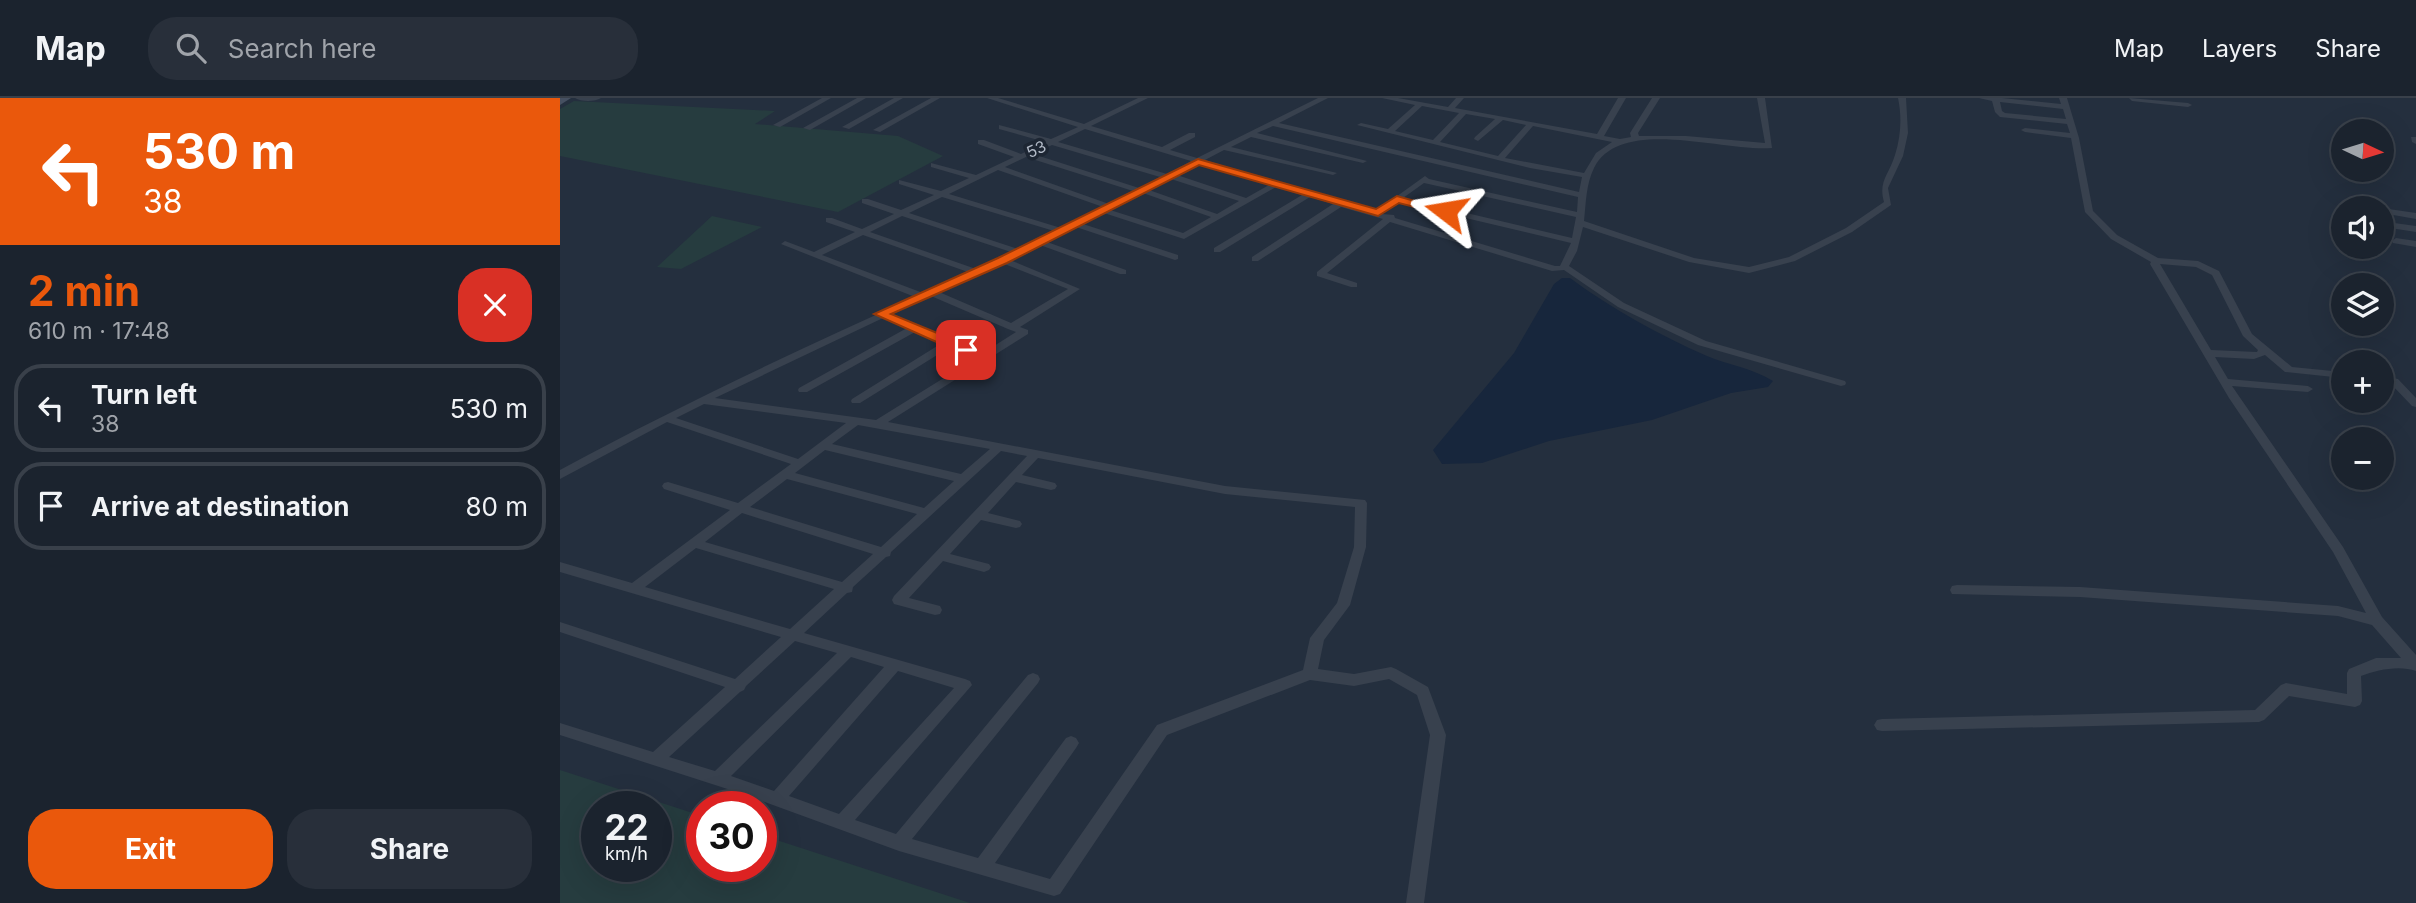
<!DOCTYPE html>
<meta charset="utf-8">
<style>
:root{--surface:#1b232e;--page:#282f3a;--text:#f1f3f6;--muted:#a0a4aa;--line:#39404a;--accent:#ea580c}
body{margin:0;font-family:Inter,sans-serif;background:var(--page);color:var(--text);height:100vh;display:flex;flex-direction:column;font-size:26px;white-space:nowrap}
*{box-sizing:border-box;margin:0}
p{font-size:23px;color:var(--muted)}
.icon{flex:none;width:38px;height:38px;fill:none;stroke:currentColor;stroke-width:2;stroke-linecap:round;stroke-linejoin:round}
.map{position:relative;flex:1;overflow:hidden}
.side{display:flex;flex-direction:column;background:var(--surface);width:560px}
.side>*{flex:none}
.guide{background:#ea580c;color:#fff;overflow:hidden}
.needle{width:46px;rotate:94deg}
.controls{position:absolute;left:1771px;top:21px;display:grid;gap:14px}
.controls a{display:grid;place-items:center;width:63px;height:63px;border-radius:50%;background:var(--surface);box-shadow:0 7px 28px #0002,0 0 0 2px var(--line);font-size:35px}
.speed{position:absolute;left:21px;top:693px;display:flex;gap:14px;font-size:35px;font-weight:700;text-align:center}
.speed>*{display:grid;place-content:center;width:91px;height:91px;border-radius:50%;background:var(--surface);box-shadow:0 7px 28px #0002,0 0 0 2px var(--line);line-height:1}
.speed small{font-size:18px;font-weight:400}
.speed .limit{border:10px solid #d22;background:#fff;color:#111}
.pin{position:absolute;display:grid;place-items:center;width:60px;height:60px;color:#fff;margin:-30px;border-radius:14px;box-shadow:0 4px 10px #0006}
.me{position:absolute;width:77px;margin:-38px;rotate:284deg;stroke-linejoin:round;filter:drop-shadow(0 0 5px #0008)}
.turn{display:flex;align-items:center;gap:24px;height:147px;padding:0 28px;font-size:32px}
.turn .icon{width:91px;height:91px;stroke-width:2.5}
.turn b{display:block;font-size:49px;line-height:60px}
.round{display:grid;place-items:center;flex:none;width:74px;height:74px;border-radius:28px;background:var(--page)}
.headline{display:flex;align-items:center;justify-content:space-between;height:119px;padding:0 28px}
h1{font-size:42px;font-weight:700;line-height:52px;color:var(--accent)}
.action{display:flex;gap:14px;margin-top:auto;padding:14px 28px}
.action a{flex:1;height:80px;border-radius:28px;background:var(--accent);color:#fff;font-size:28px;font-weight:700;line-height:80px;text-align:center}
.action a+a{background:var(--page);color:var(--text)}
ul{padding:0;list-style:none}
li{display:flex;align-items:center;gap:21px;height:88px;margin:0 14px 10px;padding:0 14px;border:4px solid var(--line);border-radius:28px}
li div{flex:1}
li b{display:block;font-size:26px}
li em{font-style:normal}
header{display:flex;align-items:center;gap:42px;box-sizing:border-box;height:98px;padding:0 35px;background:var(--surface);border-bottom:2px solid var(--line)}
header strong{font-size:33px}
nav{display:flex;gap:38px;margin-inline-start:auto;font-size:24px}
.search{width:490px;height:63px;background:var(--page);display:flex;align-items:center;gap:18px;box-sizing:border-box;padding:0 24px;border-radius:28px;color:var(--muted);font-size:26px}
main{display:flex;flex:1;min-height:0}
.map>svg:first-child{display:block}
.green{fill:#263c3f;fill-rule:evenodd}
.water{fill:#17263c}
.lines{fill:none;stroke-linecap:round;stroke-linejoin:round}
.street{fill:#38414e;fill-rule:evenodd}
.secondary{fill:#465061;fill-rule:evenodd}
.route{fill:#ea580c;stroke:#983908;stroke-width:2}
.labels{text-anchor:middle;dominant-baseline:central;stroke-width:7;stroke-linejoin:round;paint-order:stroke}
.far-street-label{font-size:16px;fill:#b4bcc9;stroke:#1d2633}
</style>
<header>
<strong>Map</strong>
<div class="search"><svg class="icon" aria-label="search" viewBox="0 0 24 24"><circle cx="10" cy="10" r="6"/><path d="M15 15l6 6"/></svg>Search here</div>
<nav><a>Map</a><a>Layers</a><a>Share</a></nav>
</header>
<main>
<section class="side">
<div class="guide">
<div class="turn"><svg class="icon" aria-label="left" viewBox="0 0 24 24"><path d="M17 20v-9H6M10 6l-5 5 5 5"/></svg><div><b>530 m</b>38</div></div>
</div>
<div class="headline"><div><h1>2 min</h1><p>610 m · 17:48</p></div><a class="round" style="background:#d93025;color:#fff"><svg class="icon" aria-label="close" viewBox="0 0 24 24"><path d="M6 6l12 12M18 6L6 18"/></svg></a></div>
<ul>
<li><svg class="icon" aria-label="left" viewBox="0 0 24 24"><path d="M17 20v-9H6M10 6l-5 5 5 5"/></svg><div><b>Turn left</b><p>38</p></div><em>530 m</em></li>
<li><svg class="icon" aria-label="arrive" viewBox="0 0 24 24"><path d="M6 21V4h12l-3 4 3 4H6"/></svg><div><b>Arrive at destination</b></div><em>80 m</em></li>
</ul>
<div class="action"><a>Exit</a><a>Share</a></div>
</section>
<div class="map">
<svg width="1856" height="805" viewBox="0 0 1856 805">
<rect width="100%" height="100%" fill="#242f3e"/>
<path class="green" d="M14,3L215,13L195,26L338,38L383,58L278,114L0,58V11Z
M152,118L202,129L121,171L97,169Z
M0,672L142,718V768H201V737L410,805H0ZM37,709H96V768H37Z"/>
<path class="water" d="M1002,180H1010C1052,211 1099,237 1147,258C1169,267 1192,270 1213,283L1208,289L1171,295L1092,322L989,343L922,365L882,366L873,352L954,255L994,186Z"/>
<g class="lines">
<path class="street" d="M15,0H41C35,4 21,4 15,0Z
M262,0H271L220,29L213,27Z
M297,0H306L250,32L243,30Z
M334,0H343L289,31L282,29Z
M371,0H380L320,34L313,32Z
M427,0H438L524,26L578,0H588L531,28L602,49L629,35H635V39L610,52L637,60L758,0H768L719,25L1019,94L1022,79L970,70L797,27L801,25L828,31L855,7L822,0H838L888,9L896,0H904L895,10L1037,36L1058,0H1066L1044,38L1060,41L1071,39L1070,35L1092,0H1100L1078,35L1079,38H1126L1205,45L1197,0H1205L1212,50C1164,54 1060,17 1034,70C1026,86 1026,105 1024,123L1134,160L1189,169L1229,159L1286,130L1324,104C1318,83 1329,77 1335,57C1341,38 1342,19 1338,0H1346L1348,35L1343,58L1328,90L1331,107L1292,134L1235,163L1189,175L1129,164L1023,129L1017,153L1009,168L1064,205L1146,243L1285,283L1286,285L1285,287L1281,288L1138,247L1058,209L1004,172L992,173L830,124L767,175L797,185V189H791L757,178V174L823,121L781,109L698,163H692V159L773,106L750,99L660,154H654V150L742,97L716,89L624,141L544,115L523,126L618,157V161L615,162L516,129L487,144L566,172V176H560L480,147L450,162L520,191L460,229L468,232V236L328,324L665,388L805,402L807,405L806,449L790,507L764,542L758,571L794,576L831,569L836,571L868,589L886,637L864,805H846L870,637L857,597L829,581L794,588L750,582L607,637L500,796L494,798L339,753L183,696L0,637V625L93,654L165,589L0,534V524L175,581L221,539L0,474V464L72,485L170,412L104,391L102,388L104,385L108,384L178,405L231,366L107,324L0,381V372C116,309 236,253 355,199L221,146L225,143L254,154L295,134L266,124V120H272L302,131L334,116L302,105V101H308L341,112L374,97L339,86V82L381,93L409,80L371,69V65L416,77L454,59L418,46V42H424L461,56L485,44L439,31V27L491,41L518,29ZM862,8L899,15L873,42L835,33ZM906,16L935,21L915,39L914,41L918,43L943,22L966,27L938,58L880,44ZM713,28L1018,99L1017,114L869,81L865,78L815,114L645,62L664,52L773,77L777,75L671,49L691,39L803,65L807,63L697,35ZM973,28L1052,44L1036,55L1024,75L945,60ZM525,31L631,63L607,76L498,44ZM492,47L600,79L579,90L473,56ZM466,59L573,93L549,106L445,69ZM639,66L709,87L686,100L617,77ZM438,72L543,109L501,130L389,96ZM609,81H611L679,103L657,116L589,92ZM864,85L1016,119L1012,140L843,100ZM583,95L651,119L623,135L550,112ZM382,99L494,133L458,151L349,115ZM838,104L1011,145L1000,168H995L835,120L834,117L822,116ZM342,118L451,154L416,171L310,134ZM303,137L408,174L363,195L262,157ZM442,165L508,191L451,225L379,194ZM371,198L448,231L456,234L423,255L331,217ZM323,220L347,230L239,290L238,292L239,294H247L355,234L382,245L292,301L291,303L292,305H300L390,249L416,260L316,322L155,300ZM144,306L286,325L238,361L116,320ZM298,327L430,351L401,376L272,346ZM265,352L394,383L364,410L235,375ZM441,353L467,358L334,498L332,502L334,506L375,517L380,516L382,512L380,508L349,500L383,463L424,474L429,472L431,469L429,466L390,456L421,422L456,430L460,429L462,426L460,423L428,415L456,384L491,392L495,391L497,388L495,385L462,377L478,360L665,396L795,409L794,449L777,505L750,540L743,572L597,627L490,781L435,765L516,650L519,645L516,640L511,638L506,640L418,760L352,741L478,585L480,581L478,577L473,575L468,577L336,736L295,722L412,587L410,583L405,581L244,535L287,495L292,494L293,489L326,459L330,458L331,454ZM227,381L357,416L321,449L190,409ZM182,415L313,456L282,484L145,444ZM136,450L274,491L230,531L85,489ZM235,543L277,555L155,673L109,659L180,594L184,592L186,588ZM291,559L324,569L214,693L171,678ZM338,573L394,590L279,716L229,698Z
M1419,0H1442L1501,6L1499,0H1507L1519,40L1533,113L1557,137L1598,160L1638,163L1659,173L1692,236L1732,269L1783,274V280L1725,274L1705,257L1694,261L1655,259L1668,281L1748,288L1753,291L1748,294L1672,288L1783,449L1822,519L1856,557V573C1839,567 1817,572 1801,578L1802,603L1800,607L1795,609L1729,598L1704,622L1699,624L1322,633L1317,632L1314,627L1317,622L1322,621L1695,612L1721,587L1726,585L1787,596V575L1789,571L1816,560H1841L1812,527L1778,518L1520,499L1392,496L1390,492L1392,488L1397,487L1520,489L1778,508L1806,515L1773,454L1669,300L1590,166L1591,164L1551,141L1525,114L1511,40L1465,34L1461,32L1465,30L1510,35L1507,26L1440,19L1435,14L1432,3ZM1440,4L1503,11L1506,21L1445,15L1442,13ZM1600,166L1636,169L1652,177L1683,238L1698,252L1697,254L1651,252Z
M1569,0L1628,5L1632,7L1628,9L1572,3Z
M1851,39H1856V46L1852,44Z
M1822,110L1856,115V121L1822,115Z
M1827,124L1856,128V134L1824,129V125Z
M1836,140L1856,143V149L1833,145L1832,143Z
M1822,278L1838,281L1856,300V309L1852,308L1831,286L1822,284Z"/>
<path class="secondary" d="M0,0H11L0,7Z"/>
</g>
<path class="route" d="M638,61L816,111L837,98L891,113L886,117L839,105L818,118L639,67L447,165L331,216L411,249V255H401L314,216L438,160Z"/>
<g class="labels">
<g class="far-street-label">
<text transform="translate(476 51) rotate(-25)">53</text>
</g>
</g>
</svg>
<div class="controls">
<a><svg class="needle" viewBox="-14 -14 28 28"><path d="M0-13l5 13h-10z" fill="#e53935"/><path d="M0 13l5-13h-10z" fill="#a0a4aa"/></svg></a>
<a><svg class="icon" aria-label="sound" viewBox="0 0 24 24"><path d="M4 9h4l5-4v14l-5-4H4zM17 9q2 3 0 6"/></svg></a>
<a><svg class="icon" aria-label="layers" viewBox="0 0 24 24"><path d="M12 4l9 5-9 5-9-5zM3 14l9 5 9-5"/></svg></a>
<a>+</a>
<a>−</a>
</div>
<div class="speed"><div>22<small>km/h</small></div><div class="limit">30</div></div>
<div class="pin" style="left:406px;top:252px;background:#d93025"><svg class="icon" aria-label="arrive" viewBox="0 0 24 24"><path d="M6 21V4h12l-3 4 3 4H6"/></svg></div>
<svg class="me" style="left:886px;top:113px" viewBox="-20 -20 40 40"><path d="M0-17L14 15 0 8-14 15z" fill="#ea580c" stroke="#fff" stroke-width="4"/></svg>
</div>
</main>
